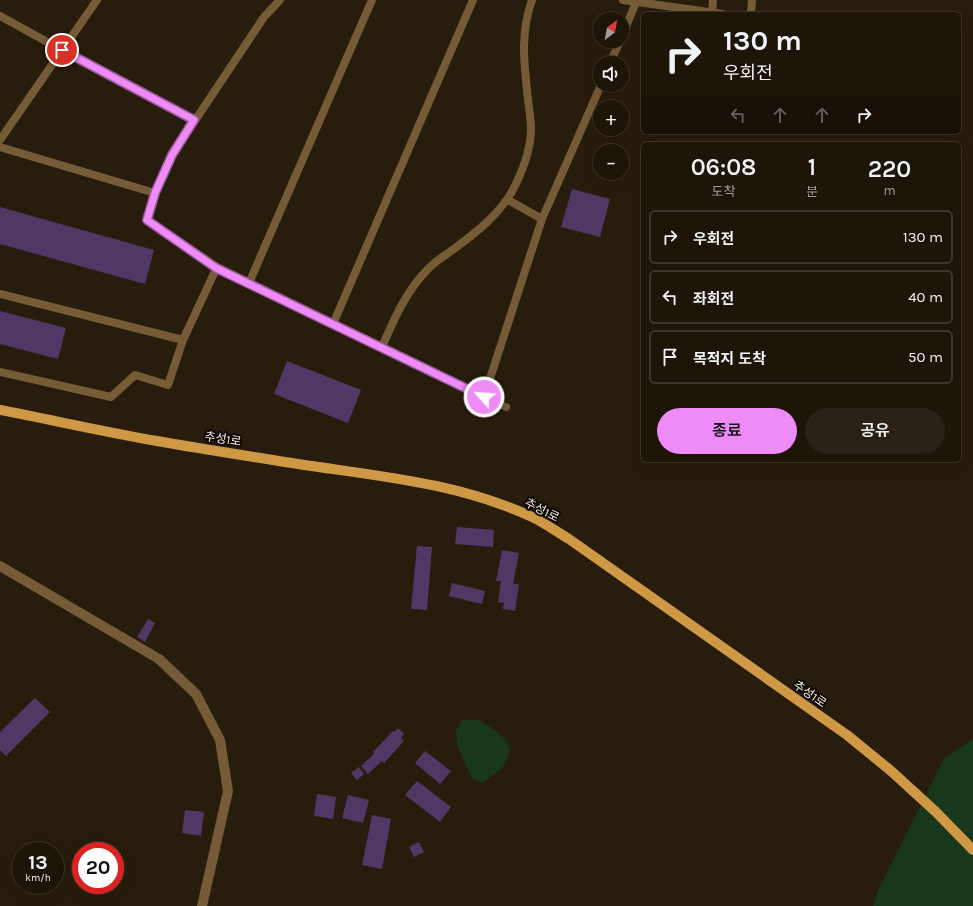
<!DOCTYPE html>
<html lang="ko">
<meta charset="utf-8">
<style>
:root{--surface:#1e1509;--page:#2b2217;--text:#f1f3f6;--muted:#a19f9c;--line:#3c342a;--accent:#ef8bf6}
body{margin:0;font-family:Karla,"Noto Sans KR",sans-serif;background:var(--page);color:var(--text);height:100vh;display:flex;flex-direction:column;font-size:15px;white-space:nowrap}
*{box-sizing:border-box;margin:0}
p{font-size:13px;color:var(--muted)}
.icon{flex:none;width:22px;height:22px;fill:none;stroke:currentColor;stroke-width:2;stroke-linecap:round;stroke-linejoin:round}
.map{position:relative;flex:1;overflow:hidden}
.sheet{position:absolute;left:641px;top:142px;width:320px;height:320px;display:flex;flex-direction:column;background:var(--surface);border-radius:6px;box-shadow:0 4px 16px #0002,0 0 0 1px var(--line)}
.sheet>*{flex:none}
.top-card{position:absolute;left:641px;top:12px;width:320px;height:122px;border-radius:6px;box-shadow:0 4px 16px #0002,0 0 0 1px var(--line);background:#1e1509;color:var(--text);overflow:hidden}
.needle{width:26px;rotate:32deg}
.controls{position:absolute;left:593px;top:12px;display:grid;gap:8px}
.controls a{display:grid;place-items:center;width:36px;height:36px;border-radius:50%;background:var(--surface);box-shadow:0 4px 16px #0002,0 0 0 1px var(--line);font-size:20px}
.speed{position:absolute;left:12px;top:842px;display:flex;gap:8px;font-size:20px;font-weight:700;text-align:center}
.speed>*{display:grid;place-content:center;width:52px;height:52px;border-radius:50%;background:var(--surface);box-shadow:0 4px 16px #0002,0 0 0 1px var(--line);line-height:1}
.speed small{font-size:10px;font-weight:400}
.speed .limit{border:6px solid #d22;background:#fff;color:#111}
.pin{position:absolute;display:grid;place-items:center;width:34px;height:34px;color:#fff;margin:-17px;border:2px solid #fff;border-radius:50%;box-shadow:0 1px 4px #0007}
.me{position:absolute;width:44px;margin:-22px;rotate:296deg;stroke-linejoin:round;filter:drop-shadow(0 0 3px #0008)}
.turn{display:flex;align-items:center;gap:14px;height:84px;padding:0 16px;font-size:18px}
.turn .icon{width:52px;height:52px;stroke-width:2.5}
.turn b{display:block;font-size:28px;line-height:34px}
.lanes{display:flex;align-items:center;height:38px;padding:0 16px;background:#0003;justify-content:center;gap:20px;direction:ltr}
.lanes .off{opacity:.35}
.eta{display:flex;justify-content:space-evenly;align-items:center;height:68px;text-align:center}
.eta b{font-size:24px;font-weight:600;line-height:28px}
.button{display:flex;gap:8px;margin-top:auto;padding:8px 16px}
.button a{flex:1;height:46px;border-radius:24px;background:var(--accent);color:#111;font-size:16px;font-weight:600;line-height:46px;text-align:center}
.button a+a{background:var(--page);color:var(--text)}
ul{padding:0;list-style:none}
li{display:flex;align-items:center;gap:12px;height:54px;margin:0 8px 6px;padding:0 8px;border:2px solid var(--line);border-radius:6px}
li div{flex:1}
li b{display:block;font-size:15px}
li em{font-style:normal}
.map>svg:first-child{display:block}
.green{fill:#19371c}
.building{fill:#513765}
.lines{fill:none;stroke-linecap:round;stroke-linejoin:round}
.service{stroke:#755c36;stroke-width:8}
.minor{stroke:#755c36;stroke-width:10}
.primary{stroke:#ce9844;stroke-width:10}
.route-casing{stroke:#9b5aa0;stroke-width:10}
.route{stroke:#ef8bf6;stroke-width:7}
.labels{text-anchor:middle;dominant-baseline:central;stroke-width:4;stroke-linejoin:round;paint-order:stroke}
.street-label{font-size:12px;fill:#fbf2e8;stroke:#0d0803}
</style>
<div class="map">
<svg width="973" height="906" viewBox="0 0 973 906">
<rect width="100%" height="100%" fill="#281c0c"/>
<path class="green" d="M462,720H479L496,731L506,740L510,750L504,766L483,783L472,778L457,745L456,731Z
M973,739V906H873L877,893L944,759Z"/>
<path class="building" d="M572,189L610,199L600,237L561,227Z
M0,207L154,250L145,284L0,244Z
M0,311L66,328L58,359L0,344Z
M287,361L361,390L348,423L274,394Z
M457,527L494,530L493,547L455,544Z
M417,546L432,547L427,610L411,609Z
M502,550L519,553L513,584H519L515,611L503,609L504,603L498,602L501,581H496Z
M452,583L485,591L482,604L449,596Z
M148,619L155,623L145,642L137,637Z
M35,698L50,712L6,756L0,750V732Z
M398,728L404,734L401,738L404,741L384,763L382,761L368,774L361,766L374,754L373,752L393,731L394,732Z
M425,751L451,771L440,784L415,763Z
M359,767L364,774L357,780L351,773Z
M417,781L451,807L440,822L405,795Z
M317,794L336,797L333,819L314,816Z
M348,795L369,800L363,823L342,818Z
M185,810L204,812L201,836L182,833Z
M372,815L391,819L382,869L362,865Z
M419,842L424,852L414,857L409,847Z"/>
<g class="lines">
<path class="service" d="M623,0L723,14
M712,12L713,0
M751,14L752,0
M0,16L62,50L194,120
M622,36L637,0
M610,63L620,41
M0,140L97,0
M0,147L155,193
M508,200L542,219
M217,267L506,407
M249,283L372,0
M0,294L183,340
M333,324L473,0
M382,347C394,319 407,289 430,267C436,261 444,256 451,251C477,232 502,213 516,184C524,167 531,148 531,129C531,119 529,109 528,99C524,64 520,34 532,0
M0,372L111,397L135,375L168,385L183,340L217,267L147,220L155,193L172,155L264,17L280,0
M484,397L542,219L601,85"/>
<path class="minor" d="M0,566L159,659L196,694L220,740L228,791L202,906"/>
<path class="primary" d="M0,410C52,420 105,432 157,441C196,448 235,454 273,460C361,475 450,479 532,517C545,523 557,532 569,539L847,735L890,770L936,812L973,850"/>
</g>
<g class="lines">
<g class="route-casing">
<path id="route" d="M62,50L194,120L172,155L155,193L147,220L216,268L484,397"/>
</g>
<use href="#route" class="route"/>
</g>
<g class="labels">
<g class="street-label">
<text transform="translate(223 439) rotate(9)">추성1로</text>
<text transform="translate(542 510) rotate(27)">추성1로</text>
<text transform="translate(810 694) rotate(35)">추성1로</text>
</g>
</g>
</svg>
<div class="controls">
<a><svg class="needle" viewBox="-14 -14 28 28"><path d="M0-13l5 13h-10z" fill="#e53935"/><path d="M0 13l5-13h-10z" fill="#a19f9c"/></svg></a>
<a><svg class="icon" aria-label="sound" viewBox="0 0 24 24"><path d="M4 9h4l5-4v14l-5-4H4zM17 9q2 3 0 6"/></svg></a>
<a>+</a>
<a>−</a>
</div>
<div class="speed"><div>13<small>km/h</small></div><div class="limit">20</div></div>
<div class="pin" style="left:62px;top:50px;background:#d93025"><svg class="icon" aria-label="arrive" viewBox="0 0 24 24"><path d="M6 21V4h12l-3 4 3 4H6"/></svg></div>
<svg class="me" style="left:484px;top:397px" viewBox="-20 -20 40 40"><circle r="17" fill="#ef8bf6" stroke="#fff" stroke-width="3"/><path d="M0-11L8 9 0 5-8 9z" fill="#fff"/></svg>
<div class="top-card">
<div class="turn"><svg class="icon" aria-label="right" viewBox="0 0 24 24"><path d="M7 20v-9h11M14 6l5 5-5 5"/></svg><div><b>130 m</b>우회전</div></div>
<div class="lanes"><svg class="icon off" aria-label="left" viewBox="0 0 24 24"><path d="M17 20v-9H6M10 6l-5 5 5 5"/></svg><svg class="icon off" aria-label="ahead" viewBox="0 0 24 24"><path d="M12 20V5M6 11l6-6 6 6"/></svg><svg class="icon off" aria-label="ahead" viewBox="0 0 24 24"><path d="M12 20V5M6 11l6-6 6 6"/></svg><svg class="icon" aria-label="right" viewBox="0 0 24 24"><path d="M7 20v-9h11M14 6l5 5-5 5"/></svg></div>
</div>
<section class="sheet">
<div class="eta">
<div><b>06:08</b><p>도착</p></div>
<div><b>1</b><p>분</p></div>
<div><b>220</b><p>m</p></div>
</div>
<ul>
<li><svg class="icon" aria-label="right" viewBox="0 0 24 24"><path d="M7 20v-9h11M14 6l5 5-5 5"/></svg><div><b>우회전</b></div><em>130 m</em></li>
<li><svg class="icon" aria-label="left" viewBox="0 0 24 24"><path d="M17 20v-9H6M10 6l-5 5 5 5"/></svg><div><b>좌회전</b></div><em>40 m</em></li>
<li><svg class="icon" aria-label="arrive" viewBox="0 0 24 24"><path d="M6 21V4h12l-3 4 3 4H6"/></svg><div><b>목적지 도착</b></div><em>50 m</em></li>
</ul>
<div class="button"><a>종료</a><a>공유</a></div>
</section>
</div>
